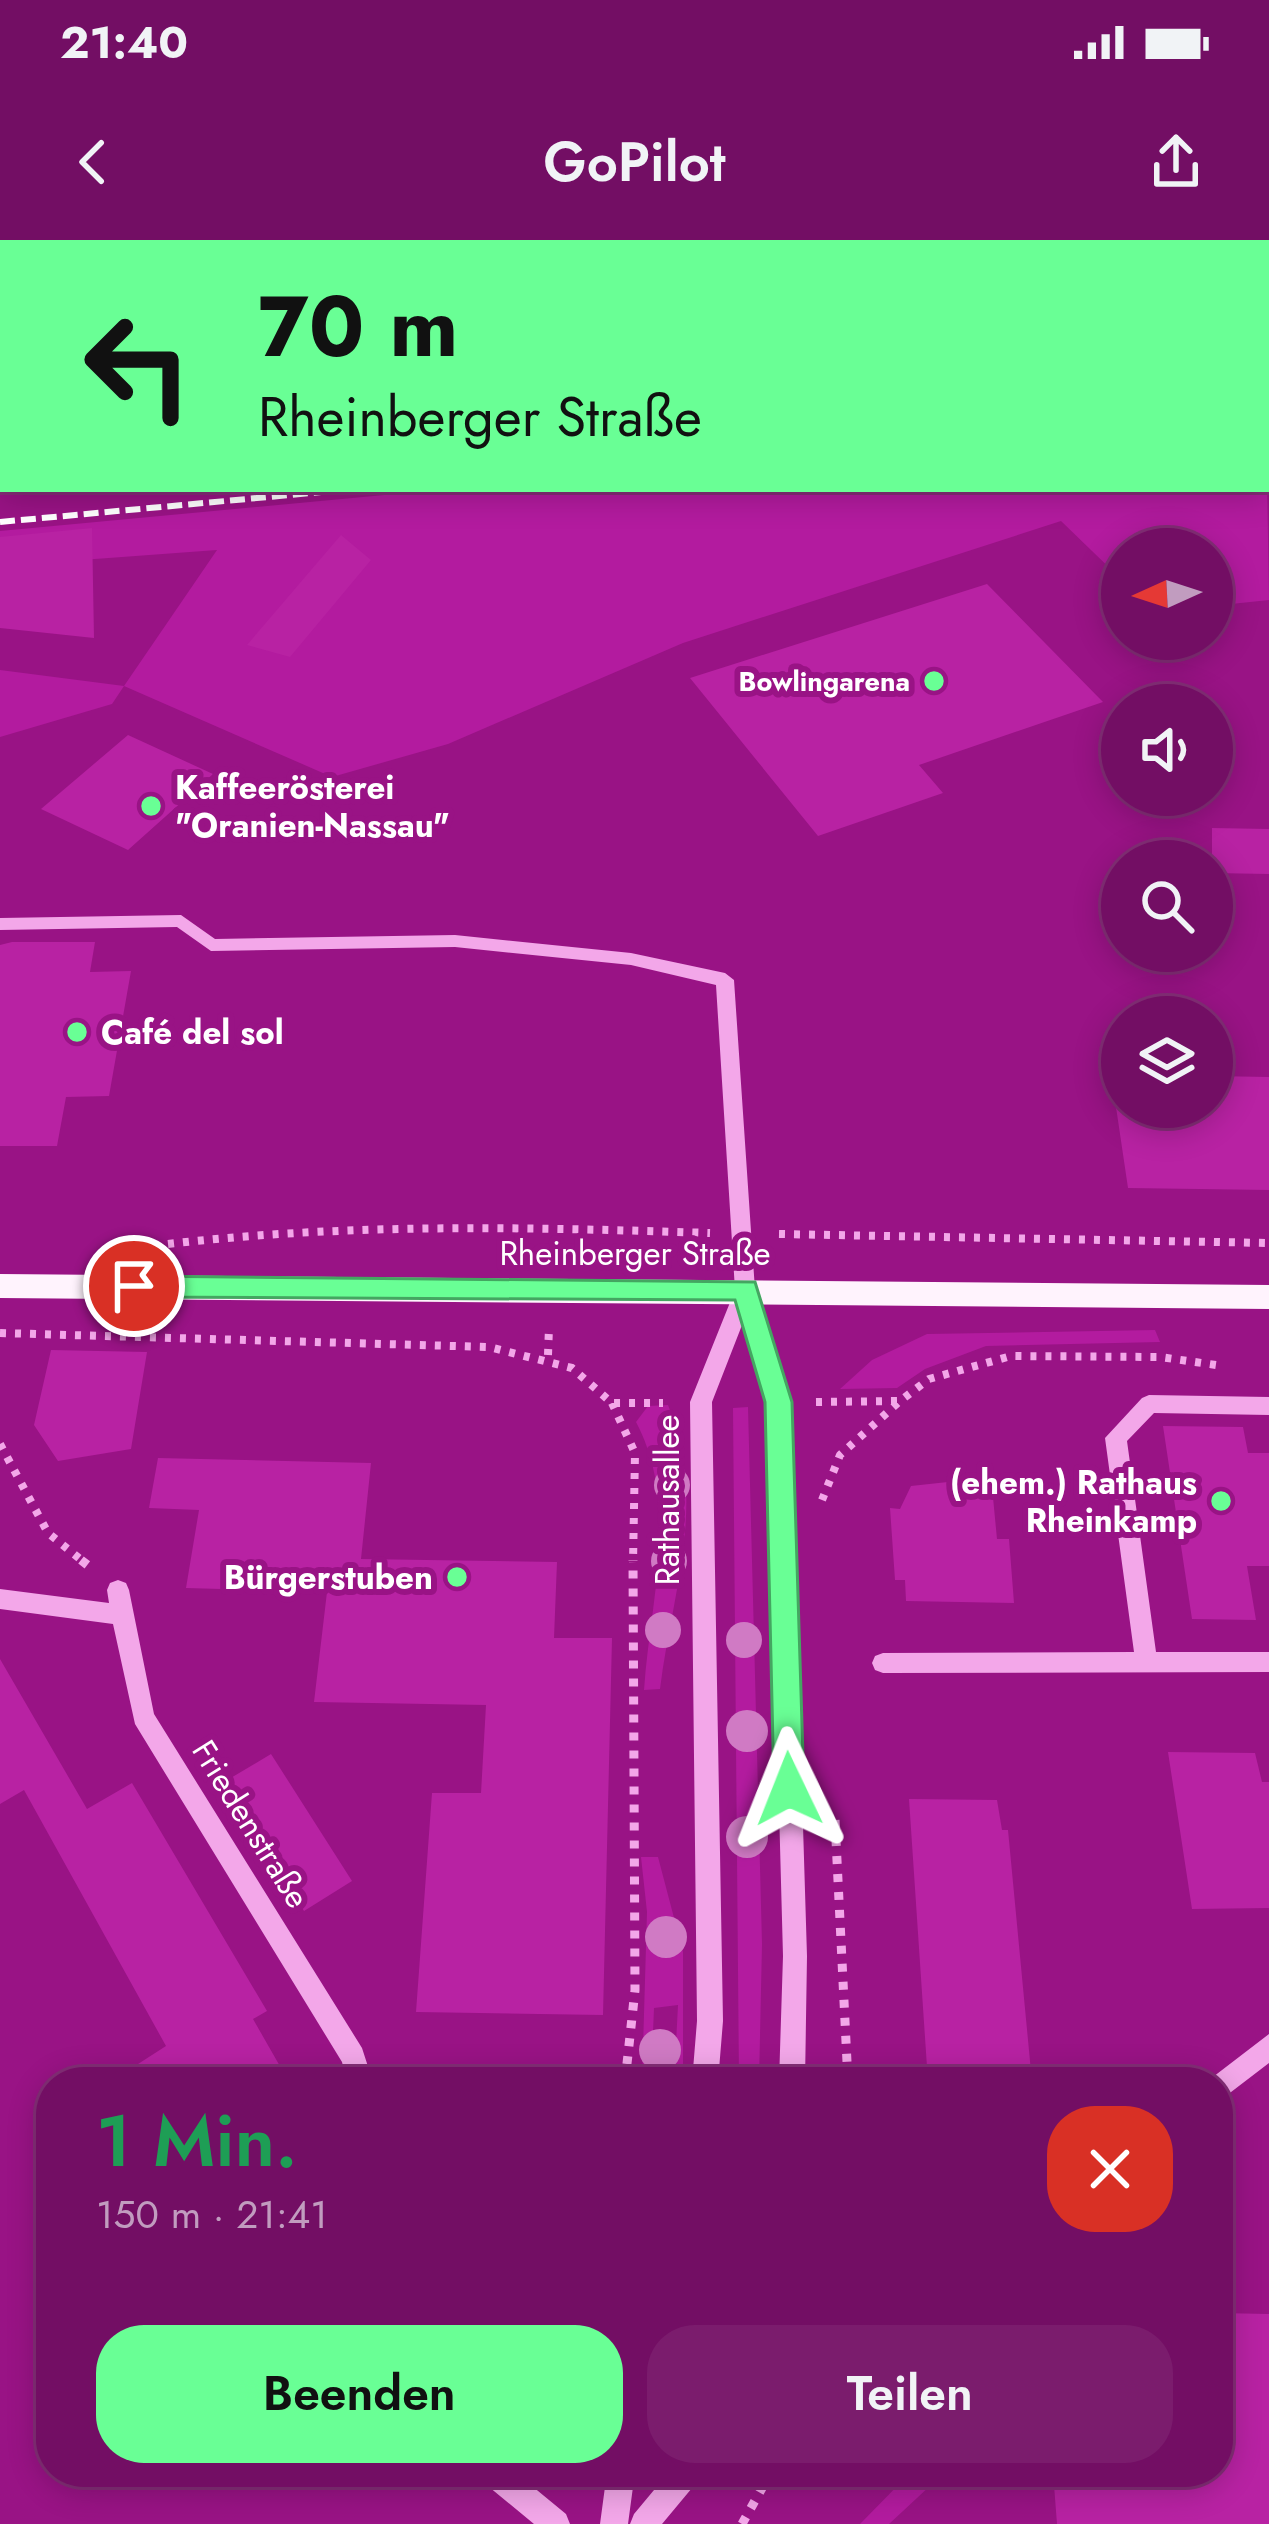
<!DOCTYPE html>
<html lang="de">
<meta charset="utf-8">
<style>
:root{--surface:#730e64;--page:#7b1c6d;--text:#f1f3f6;--muted:#c19cbf;--line:#852e78;--accent:#69ff95}
body{margin:0;font-family:Jost,sans-serif;background:var(--page);color:var(--text);height:100vh;display:flex;flex-direction:column;font-size:45px;white-space:nowrap}
*{box-sizing:border-box;margin:0}
p{font-size:39px;color:var(--muted)}
.icon{flex:none;width:66px;height:66px;fill:none;stroke:currentColor;stroke-width:2;stroke-linecap:round;stroke-linejoin:round}
.map{position:relative;flex:1;overflow:hidden}
.sheet{position:absolute;left:36px;top:1827px;width:1197px;height:420px;display:flex;flex-direction:column;background:var(--surface);border-radius:48px;box-shadow:0 6px 30px #0003,0 0 0 3px var(--line)}
.sheet>*{flex:none}
.banner{position:absolute;left:0px;top:0px;width:1269px;height:252px;box-shadow:0 6px 30px #0003,0 0 0 3px var(--line);background:#69ff95;color:#111;overflow:hidden}
.needle{width:78px;rotate:267deg}
.fabs{position:absolute;left:1101px;top:288px;display:grid;gap:24px}
.fabs a{display:grid;place-items:center;width:132px;height:132px;border-radius:50%;background:var(--surface);box-shadow:0 6px 30px #0003,0 0 0 3px var(--line);font-size:60px}
.pin{position:absolute;display:grid;place-items:center;width:102px;height:102px;color:#fff;margin:-51px;border:6px solid #fff;border-radius:50%;box-shadow:0 3px 12px #0007}
.me{position:absolute;width:132px;margin:-66px;rotate:358deg;stroke-linejoin:round;filter:drop-shadow(0 0 9px #0008)}
.turn{display:flex;align-items:center;gap:42px;height:252px;padding:0 60px;font-size:54px}
.turn .icon{width:156px;height:156px;stroke-width:2.5}
.turn b{display:block;font-size:84px;line-height:102px}
.round{display:grid;place-items:center;flex:none;width:126px;height:126px;border-radius:48px;background:var(--page)}
.summary{display:flex;align-items:center;justify-content:space-between;height:204px;padding:0 60px}
h1{font-size:72px;font-weight:600;line-height:90px;color:#1e9e55}
.cta{display:flex;gap:24px;margin-top:auto;padding:24px 60px}
.cta a{flex:1;height:138px;border-radius:48px;background:var(--accent);color:#111;font-size:48px;font-weight:600;line-height:138px;text-align:center}
.cta a+a{background:var(--page);color:var(--text)}
.status{display:flex;justify-content:space-between;align-items:center;height:84px;padding:0 60px;background:var(--surface);direction:ltr}
.status svg{height:33px;fill:currentColor}
header{display:flex;justify-content:space-between;align-items:center;height:156px;padding:0 60px;background:var(--surface);font-size:54px;font-weight:600}
.map>svg:first-child{display:block}
.green{fill:#b31b9f}
.building{fill:#b822a3}
.lines{fill:none;stroke-linecap:round;stroke-linejoin:round}
.path-far1{stroke:#f3a7e9;stroke-width:8;stroke-dasharray:6 9;stroke-linecap:butt}
.path{stroke:#f3a7e9;stroke-width:9;stroke-dasharray:8 10;stroke-linecap:butt}
.minor{fill:#f3a7e9;fill-rule:evenodd}
.major{fill:#fff3fd;fill-rule:evenodd}
.rail{stroke:#fff;stroke-width:6;stroke-dasharray:15 6;stroke-linecap:butt}
.tree{fill:#d07ac4}
.route{fill:#69ff95;stroke:#44a661;stroke-width:3}
.poi-dot{fill:#69ff95;stroke:#991385;stroke-width:4.5}
.labels{text-anchor:middle;dominant-baseline:central;stroke-width:12;stroke-linejoin:round;paint-order:stroke}
.far-poi-label{font-size:27px;font-weight:bold;fill:#fff;stroke:#991385;text-anchor:end}
.poi-label{font-size:33px;font-weight:bold;fill:#fff;stroke:#991385;text-anchor:start}
.street-label{font-size:33px;fill:#fff;stroke:#991385}
</style>
<div class="status"><b>21:40</b><svg viewBox="0 0 49 12"><path d="M0 12V9h3v3zM5 12V6h3v6zM10 12V3h3v9zM15 12V0h3v12zM26 1h20v11H26zM47 4h2v5h-2z"/></svg></div>
<header><svg class="icon" aria-label="back" viewBox="0 0 24 24"><path d="M15 5l-7 7 7 7"/></svg>GoPilot<svg class="icon" aria-label="share" viewBox="0 0 24 24"><path d="M12 15V3M7 8l5-5 5 5M5 13v7h14v-7"/></svg></header>
<div class="map">
<svg width="1269" height="2284" viewBox="0 0 1269 2284">
<rect width="100%" height="100%" fill="#991385"/>
<path class="green" d="M1266,174L1269,360L1212,366V309H1122V340L1061,281L683,403L448,504L332,537L124,446L112,464L0,497V430L124,446L217,310L0,326V291L448,249H1266Z
M1155,1090L1160,1102L986,1106L925,1129L897,1148L840,1149L872,1120L927,1094Z
M668,1165C708,1261 672,1352 660,1449L644,1450C650,1361 680,1265 636,1182L648,1166Z
M748,1167L762,1704L759,1842H739L733,1168Z
M641,1617H658L683,1712V1842H674L678,1765L654,1768L651,1842H642L647,1672Z
M911,2232H945L889,2284H860Z"/>
<path class="building" d="M92,288L94,398L0,388V297Z
M341,295L371,320L290,417L247,405Z
M987,344L1103,462L919,525L943,553L818,596L690,438Z
M128,495L213,534L128,610L41,569Z
M1212,588L1269,589V634L1212,633Z
M12,702H95L90,732L131,731L109,856L66,857L57,906H0V705Z
M1212,836L1269,837V950L1128,948L1116,867H1212Z
M51,1110L147,1112L131,1209L58,1221L34,1185Z
M1163,1186L1243,1187L1248,1213H1269V1326H1247L1256,1380L1192,1379Z
M158,1218L371,1223L361,1319L557,1322L554,1398H612L603,1775L416,1772L432,1553H481L486,1465L314,1462L327,1352L186,1348L199,1270L149,1268Z
M957,1241L992,1247L997,1299H1009L1014,1363L906,1361L905,1340H895L890,1268L900,1269L911,1246Z
M0,1419L87,1569L132,1543L267,1771L253,1779L289,1842H110L166,1806L24,1550L0,1564Z
M1168,1512L1255,1513L1262,1542H1269V1668L1192,1669Z
M271,1514L352,1641L304,1671L224,1542Z
M909,1559L997,1560L1002,1590H1008L1032,1842H928Z
M1218,2073L1269,2074V2284H1057L1053,2232H1218Z"/>
<g class="lines">
<path class="path-far1" d="M779,994L1269,1003
M168,1004C349,983 528,987 710,993
M0,1093L489,1107L572,1128L612,1163H663
M548,1115L549,1087
M816,1162L900,1161L929,1139L1011,1116L1160,1117L1216,1125
M612,1163L635,1213L633,1323
M0,1204L48,1293L85,1323
M822,1260L840,1215L900,1161"/>
<path class="path" d="M81,1320L94,1330
M835,1580L848,1842
M625,1842L635,1750L633,1320
M742,2284L771,2232"/>
<path class="minor" d="M181,675L215,699L455,695L631,713L725,733L734,740L755,1050L790,1162L807,1716L805,1842H779L783,1716L768,1162L744,1080L712,1162L723,1781L718,1842H692L697,1781L690,1162L735,1050L716,745L631,725L455,707L211,711L177,687L0,690V678Z
M1149,1155L1269,1157V1175L1154,1173L1127,1201L1156,1412H1269V1432L883,1433L875,1430L872,1423L875,1416L883,1413L1134,1412L1105,1198L1142,1158Z
M118,1340L126,1343L129,1350L154,1474L362,1808L373,1842H347L342,1822L135,1484L113,1384L0,1369V1349L109,1363L107,1350L110,1343Z
M1269,1794V1823L1218,1862V1842L1209,1840Z
M479,2232H515L566,2274L570,2284H534L483,2242Z
M607,2232H635L628,2284H600Z
M669,2232H701L697,2242L662,2284H630L634,2274Z"/>
<path class="major" d="M0,1034L1269,1045V1069L0,1058Z"/>
<path class="rail" d="M0,282L354,249"/>
</g>
<g class="tree">
<circle cx="672" cy="1245" r="18"/>
<circle cx="669" cy="1321" r="18"/>
<circle cx="663" cy="1390" r="18"/>
<circle cx="744" cy="1400" r="18"/>
<circle cx="747" cy="1491" r="21"/>
<circle cx="747" cy="1597" r="21"/>
<circle cx="666" cy="1697" r="21"/>
<circle cx="660" cy="1810" r="21"/>
</g>
<path class="route" d="M134,1036L755,1042L792,1162L804,1549L800,1559H778L774,1549L765,1162L735,1060L134,1057L121,1046Z"/>
<g class="poi-dot">
<circle cx="934" cy="441" r="12"/>
<circle cx="151" cy="566" r="12"/>
<circle cx="77" cy="792" r="12"/>
<circle cx="1221" cy="1261" r="12"/>
<circle cx="457" cy="1337" r="12"/>
</g>
<g class="labels">
<g class="far-poi-label">
<text x="910" y="441">Bowlingarena</text>
</g>
<g class="poi-label">
<text x="175" y="547">Kaffeerösterei<tspan x="175" dy="38">"Oranien-Nassau"</tspan></text>
<text x="101" y="792">Café del sol</text>
<text x="1197" y="1242" text-anchor="end">(ehem.) Rathaus<tspan x="1197" dy="38">Rheinkamp</tspan></text>
<text x="433" y="1337" text-anchor="end">Bürgerstuben</text>
</g>
<g class="street-label">
<text x="635" y="1013">Rheinberger Straße</text>
<text transform="translate(667 1260) rotate(-90)">Rathausallee</text>
<text transform="translate(251 1584) rotate(58)">Friedenstraße</text>
</g>
</g>
</svg>
<div class="fabs">
<a><svg class="needle" viewBox="-14 -14 28 28"><path d="M0-13l5 13h-10z" fill="#e53935"/><path d="M0 13l5-13h-10z" fill="#c19cbf"/></svg></a>
<a><svg class="icon" aria-label="sound" viewBox="0 0 24 24"><path d="M4 9h4l5-4v14l-5-4H4zM17 9q2 3 0 6"/></svg></a>
<a><svg class="icon" aria-label="search" viewBox="0 0 24 24"><circle cx="10" cy="10" r="6"/><path d="M15 15l6 6"/></svg></a>
<a><svg class="icon" aria-label="layers" viewBox="0 0 24 24"><path d="M12 4l9 5-9 5-9-5zM3 14l9 5 9-5"/></svg></a>
</div>
<div class="pin" style="left:134px;top:1046px;background:#d93025"><svg class="icon" aria-label="arrive" viewBox="0 0 24 24"><path d="M6 21V4h12l-3 4 3 4H6"/></svg></div>
<svg class="me" style="left:789px;top:1549px" viewBox="-20 -20 40 40"><path d="M0-17L14 15 0 8-14 15z" fill="#69ff95" stroke="#fff" stroke-width="4"/></svg>
<div class="banner">
<div class="turn"><svg class="icon" aria-label="left" viewBox="0 0 24 24"><path d="M17 20v-9H6M10 6l-5 5 5 5"/></svg><div><b>70 m</b>Rheinberger Straße</div></div>
</div>
<section class="sheet">
<div class="summary"><div><h1>1 Min.</h1><p>150 m · 21:41</p></div><a class="round" style="background:#d93025;color:#fff"><svg class="icon" aria-label="close" viewBox="0 0 24 24"><path d="M6 6l12 12M18 6L6 18"/></svg></a></div>
<div class="cta"><a>Beenden</a><a>Teilen</a></div>
</section>
</div>
